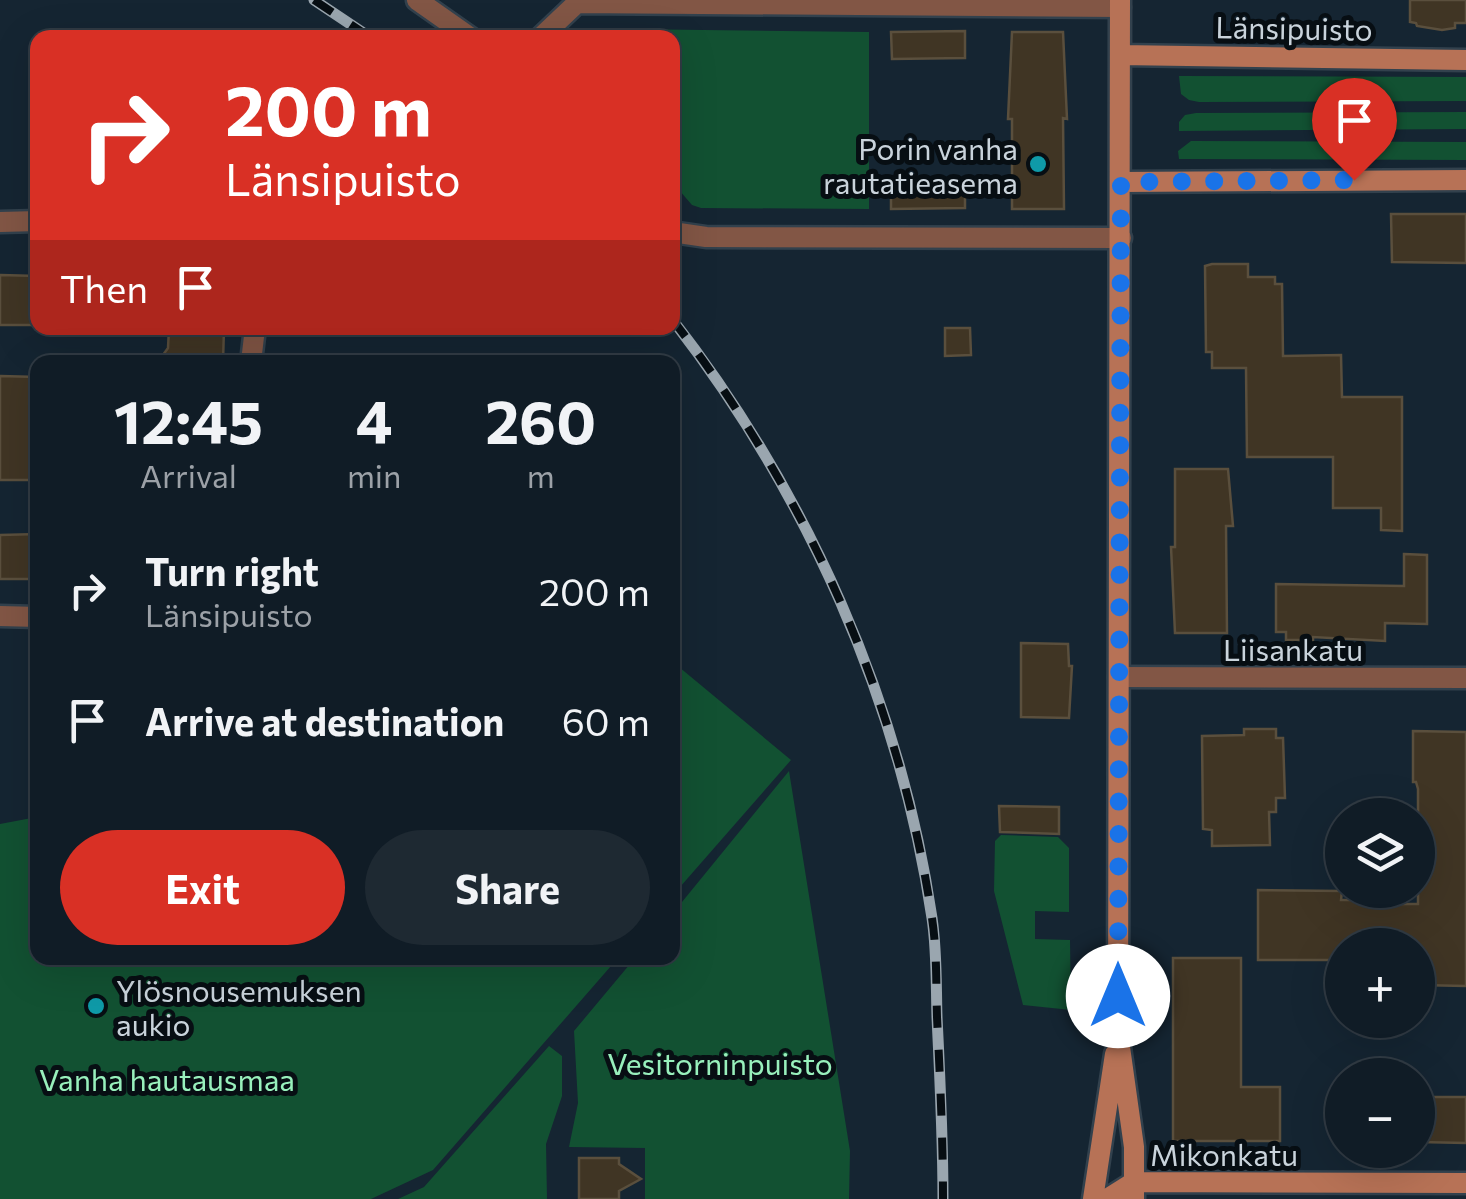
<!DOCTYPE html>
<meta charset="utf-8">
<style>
:root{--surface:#101c26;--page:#1e2932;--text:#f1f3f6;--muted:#9ca1a7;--line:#303a43;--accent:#d93025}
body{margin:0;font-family:Commissioner,sans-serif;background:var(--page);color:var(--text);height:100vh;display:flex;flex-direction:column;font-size:38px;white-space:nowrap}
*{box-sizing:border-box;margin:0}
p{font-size:32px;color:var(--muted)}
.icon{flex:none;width:55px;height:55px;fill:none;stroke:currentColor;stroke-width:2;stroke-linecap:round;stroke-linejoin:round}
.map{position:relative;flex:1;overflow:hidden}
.sheet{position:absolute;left:30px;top:355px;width:650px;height:610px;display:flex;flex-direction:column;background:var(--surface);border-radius:20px;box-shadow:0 10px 40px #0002,0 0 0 2px var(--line)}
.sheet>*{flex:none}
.hud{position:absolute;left:30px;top:30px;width:650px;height:305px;border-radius:20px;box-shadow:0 10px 40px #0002,0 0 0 2px var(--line);background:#d93025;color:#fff;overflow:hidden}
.fabs{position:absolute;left:1325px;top:798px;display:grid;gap:20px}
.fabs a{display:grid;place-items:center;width:110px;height:110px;border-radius:50%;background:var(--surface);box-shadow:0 10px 40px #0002,0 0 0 2px var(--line);font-size:50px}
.pin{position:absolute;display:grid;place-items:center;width:85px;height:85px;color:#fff;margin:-102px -42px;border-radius:50% 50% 50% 0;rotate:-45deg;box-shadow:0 0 10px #0007}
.pin .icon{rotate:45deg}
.me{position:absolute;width:110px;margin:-55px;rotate:0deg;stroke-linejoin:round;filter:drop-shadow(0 0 8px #0008)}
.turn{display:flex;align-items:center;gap:35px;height:210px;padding:0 30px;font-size:45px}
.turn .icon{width:130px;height:130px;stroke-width:2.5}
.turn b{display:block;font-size:70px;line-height:85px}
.then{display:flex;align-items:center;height:95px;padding:0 30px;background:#0003;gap:20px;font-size:38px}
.eta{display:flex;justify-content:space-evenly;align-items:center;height:170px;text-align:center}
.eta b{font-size:60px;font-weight:700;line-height:70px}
.primary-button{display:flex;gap:20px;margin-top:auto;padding:20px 30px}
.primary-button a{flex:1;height:115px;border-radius:60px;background:var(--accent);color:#fff;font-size:40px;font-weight:700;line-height:115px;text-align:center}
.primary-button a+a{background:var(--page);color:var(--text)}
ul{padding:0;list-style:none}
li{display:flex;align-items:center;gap:30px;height:130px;padding:0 30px}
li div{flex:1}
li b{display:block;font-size:38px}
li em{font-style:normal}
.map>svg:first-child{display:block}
.green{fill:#125132}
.building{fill:#403524;stroke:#5a4f3d;stroke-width:2.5}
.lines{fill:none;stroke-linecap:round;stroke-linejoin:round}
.street-casing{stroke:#32414d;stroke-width:25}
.secondary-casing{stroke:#32414d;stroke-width:25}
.street{stroke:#825645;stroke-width:20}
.secondary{stroke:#b77256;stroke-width:20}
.rail-casing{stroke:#9aa6af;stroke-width:11}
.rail{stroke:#070e13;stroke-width:8;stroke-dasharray:22;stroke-linecap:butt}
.route{stroke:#1a73e8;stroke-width:18;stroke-dasharray:0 32.4}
.culture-dot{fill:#0f9aa8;stroke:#070e13;stroke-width:4}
.labels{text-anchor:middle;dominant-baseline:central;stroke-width:10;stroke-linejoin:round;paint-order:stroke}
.street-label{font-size:30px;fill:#c9d3db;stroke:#070e13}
.poi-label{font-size:30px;fill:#c9d3db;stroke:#070e13;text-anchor:end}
.park-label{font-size:30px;fill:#98f0bc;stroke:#070e13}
</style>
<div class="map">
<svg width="1466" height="1199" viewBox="0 0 1466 1199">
<rect width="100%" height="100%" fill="#152532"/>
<path class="green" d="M623,29L869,32V209L701,208L692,205L673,183L672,38L616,37Z
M1179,76L1466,77V101L1199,102L1189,100L1181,94Z
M1466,112V129L1179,131V122L1185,115L1196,113Z
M1191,141L1466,142V160L1179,159L1178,151Z
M673,662L791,760L673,895Z
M789,771L850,1151L849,1199H645V1148L569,1147L578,1103L574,1031L635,958H672L673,913Z
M37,817L38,958H618L433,1170L371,1199H0V824Z
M1001,835L1058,837L1069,848V912L1035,911V939L1070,940L1071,1010L1023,1005L994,891L995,841Z
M549,1046L562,1056V1096L546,1144L547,1199H398L424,1187Z"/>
<path class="building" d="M1410,0H1466V23H1455V28L1442,30L1417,26L1416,23L1410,22Z
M965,31V58L892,59L891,32Z
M1012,32H1063L1067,119L1063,118L1064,209H1012V119H1008Z
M891,181H965V208L891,209Z
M1391,214H1466V263L1392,262Z
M1212,264H1248V277H1275V284H1282L1283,356L1341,355L1342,397H1402V531L1381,530V508H1333V457H1247L1246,368H1212V352H1206L1205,266Z
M0,275L38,276V325H0Z
M169,328H224L223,362H158L168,348Z
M945,328H970L971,355L945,356Z
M0,376L38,377V480H0Z
M1175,469H1228L1233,526H1226L1227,633H1175L1171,547H1175Z
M38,534V579H0V535Z
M1404,554L1427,555V624L1385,623V641L1313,637V640H1286V632H1276V584L1404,586Z
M1021,643L1068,644L1069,666H1072L1069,718L1021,717Z
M1244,729H1276V738H1283L1285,798H1276V812H1269L1270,845L1212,846V830L1203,829L1202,736L1244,735Z
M1413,731L1466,732V986L1418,985V945H1342V960H1258V890L1342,891L1341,900H1373V904H1418V789L1416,782H1413Z
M999,806L1059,807V834L1000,832Z
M1173,958H1241V1087H1280V1141H1173Z
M1421,1097H1466V1143L1420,1142Z
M579,1158H619V1164L641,1179L619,1191V1199H579Z"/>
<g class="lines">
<g class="street-casing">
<path id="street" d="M417,0L471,38
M577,3L1120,7
M540,38L577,3
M0,222L38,221
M672,232L706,237L1121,238
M251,362L255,328
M0,616L38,617
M1119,677L1466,678"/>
</g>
<g class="secondary-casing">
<path id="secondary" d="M1120,0L1118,1033L1134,1147V1199
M1120,55L1466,60
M1121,182L1466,180
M1093,1199L1115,1054
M1107,1199L1134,1182L1466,1183"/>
</g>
<use href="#street" class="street"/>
<use href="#secondary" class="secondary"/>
<g class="rail-casing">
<path id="rail" d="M314,0L371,38
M672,319C807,493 900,701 932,918C937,951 936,984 937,1017C940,1078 943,1138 943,1199"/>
</g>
<use href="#rail" class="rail"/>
</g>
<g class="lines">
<path class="route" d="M1118,996L1121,182L1354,180"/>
</g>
<g class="culture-dot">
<circle cx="1038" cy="164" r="10"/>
<circle cx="96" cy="1006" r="10"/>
</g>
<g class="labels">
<g class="street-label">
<text transform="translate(1294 27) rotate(1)">Länsipuisto</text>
<text x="1293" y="648">Liisankatu</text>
<text x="1224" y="1153">Mikonkatu</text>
</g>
<g class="poi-label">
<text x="1018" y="147">Porin vanha<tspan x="1018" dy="34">rautatieasema</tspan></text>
<text x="116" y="989" text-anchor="start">Ylösnousemuksen<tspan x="116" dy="34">aukio</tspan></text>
</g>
<g class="park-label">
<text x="720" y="1062">Vesitorninpuisto</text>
<text x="167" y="1078">Vanha hautausmaa</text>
</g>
</g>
</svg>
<div class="fabs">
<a><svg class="icon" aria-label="layers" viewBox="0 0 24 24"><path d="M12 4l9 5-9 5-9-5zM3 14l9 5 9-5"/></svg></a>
<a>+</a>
<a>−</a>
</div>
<div class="pin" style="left:1354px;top:180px;background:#d93025"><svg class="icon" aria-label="arrive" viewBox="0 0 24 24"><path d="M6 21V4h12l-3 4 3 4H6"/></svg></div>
<svg class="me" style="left:1118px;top:996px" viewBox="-20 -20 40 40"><circle r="19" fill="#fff"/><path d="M0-13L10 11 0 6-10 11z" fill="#1a73e8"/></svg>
<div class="hud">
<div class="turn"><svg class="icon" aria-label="right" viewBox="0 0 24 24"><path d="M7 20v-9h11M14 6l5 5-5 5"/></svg><div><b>200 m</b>Länsipuisto</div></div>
<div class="then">Then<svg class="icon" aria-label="arrive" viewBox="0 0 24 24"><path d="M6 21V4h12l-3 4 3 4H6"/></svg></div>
</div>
<section class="sheet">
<div class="eta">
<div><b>12:45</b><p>Arrival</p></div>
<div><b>4</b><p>min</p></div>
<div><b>260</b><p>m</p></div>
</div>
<ul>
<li><svg class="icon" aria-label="right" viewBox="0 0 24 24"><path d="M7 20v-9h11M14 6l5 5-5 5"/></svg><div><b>Turn right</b><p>Länsipuisto</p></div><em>200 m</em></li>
<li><svg class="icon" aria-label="arrive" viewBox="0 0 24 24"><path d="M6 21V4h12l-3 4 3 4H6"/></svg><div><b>Arrive at destination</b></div><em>60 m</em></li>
</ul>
<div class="primary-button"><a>Exit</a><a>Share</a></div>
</section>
</div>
